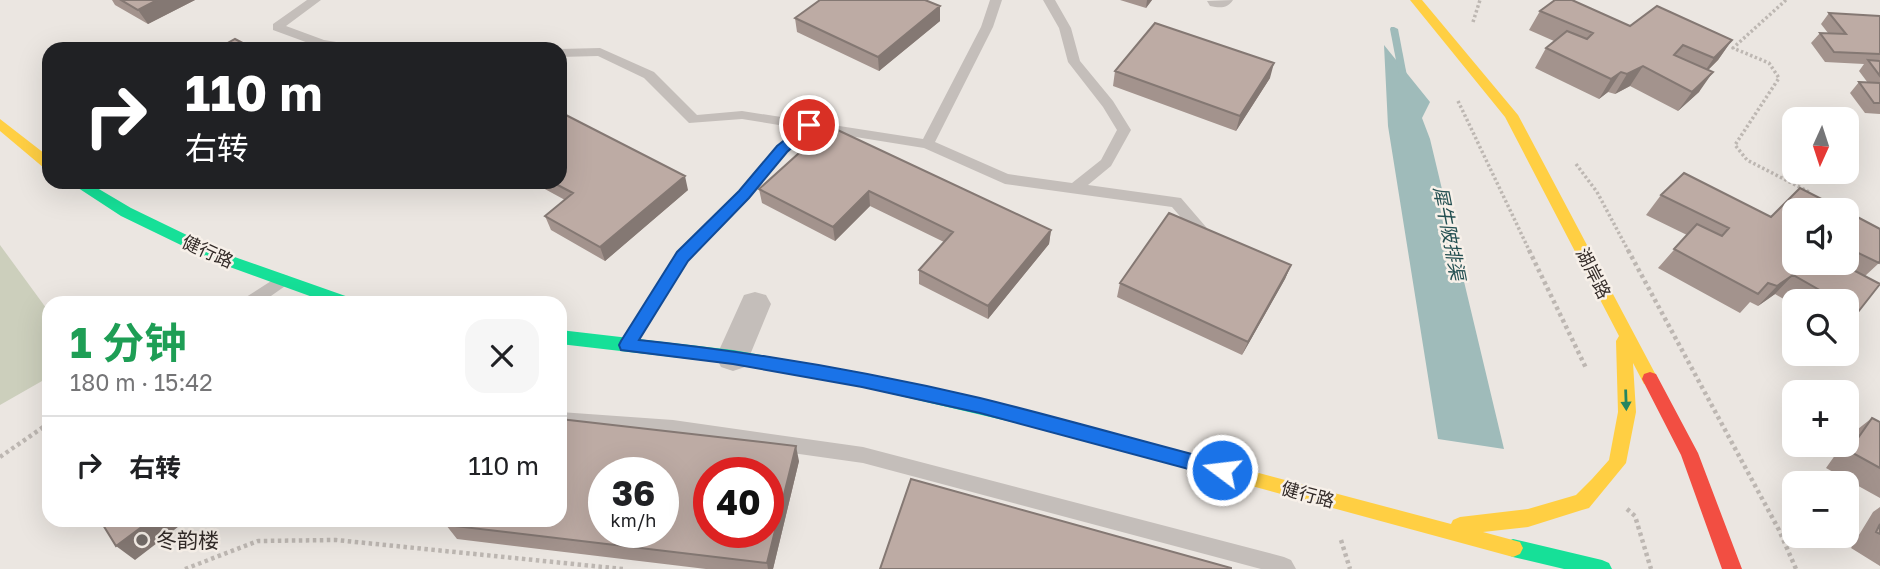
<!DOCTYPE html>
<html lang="zh">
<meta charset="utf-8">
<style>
:root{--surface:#fff;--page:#f6f6f6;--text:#202124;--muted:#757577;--line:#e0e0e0}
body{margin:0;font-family:"Golos Text","Noto Sans SC",sans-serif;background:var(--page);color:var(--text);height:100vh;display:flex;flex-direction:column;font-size:26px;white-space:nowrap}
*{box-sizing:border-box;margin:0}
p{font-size:23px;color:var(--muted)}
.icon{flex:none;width:38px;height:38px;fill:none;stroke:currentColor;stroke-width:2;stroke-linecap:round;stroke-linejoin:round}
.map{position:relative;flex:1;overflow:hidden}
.drawer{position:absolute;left:42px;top:296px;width:525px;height:231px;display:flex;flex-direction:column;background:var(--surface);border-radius:21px;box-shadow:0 7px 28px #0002}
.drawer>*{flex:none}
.top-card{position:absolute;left:42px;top:42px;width:525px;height:147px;border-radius:21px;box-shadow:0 7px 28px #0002;background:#202124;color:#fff;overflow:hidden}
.needle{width:46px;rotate:183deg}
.buttons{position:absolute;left:1782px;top:107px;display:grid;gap:14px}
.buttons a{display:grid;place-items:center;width:77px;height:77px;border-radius:14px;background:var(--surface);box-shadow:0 7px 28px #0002;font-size:35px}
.speed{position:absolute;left:588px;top:457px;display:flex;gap:14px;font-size:35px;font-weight:700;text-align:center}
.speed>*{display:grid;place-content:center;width:91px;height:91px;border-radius:50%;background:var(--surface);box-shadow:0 7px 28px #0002;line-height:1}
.speed small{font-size:18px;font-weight:400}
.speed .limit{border:10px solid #d22;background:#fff;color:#111}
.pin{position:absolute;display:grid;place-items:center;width:60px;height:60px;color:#fff;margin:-30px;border:4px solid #fff;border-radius:50%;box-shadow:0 2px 7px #0007}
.me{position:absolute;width:77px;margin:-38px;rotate:285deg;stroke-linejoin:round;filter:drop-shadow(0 0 5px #0008)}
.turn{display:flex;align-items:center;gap:24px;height:147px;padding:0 28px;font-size:32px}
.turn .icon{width:91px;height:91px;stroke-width:2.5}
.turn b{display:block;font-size:49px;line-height:60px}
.round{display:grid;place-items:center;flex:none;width:74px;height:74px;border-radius:21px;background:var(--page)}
.summary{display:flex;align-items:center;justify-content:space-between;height:119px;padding:0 28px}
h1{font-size:42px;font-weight:700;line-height:52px;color:#1e9e55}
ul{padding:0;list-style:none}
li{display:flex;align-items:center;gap:21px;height:98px;padding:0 28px;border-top:2px solid var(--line)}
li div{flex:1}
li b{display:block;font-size:26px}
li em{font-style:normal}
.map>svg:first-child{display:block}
.green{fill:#cccfbc}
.water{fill:#9fbbba}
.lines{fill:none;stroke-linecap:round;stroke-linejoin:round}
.stream{fill:#9fbbba;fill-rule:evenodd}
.path-far1{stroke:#bdb7b2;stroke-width:3.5;stroke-dasharray:2.5 2.5;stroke-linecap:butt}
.path{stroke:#bdb7b2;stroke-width:4.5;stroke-dasharray:3.5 3.5;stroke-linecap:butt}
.lane{fill:#c4beba;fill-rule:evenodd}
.street{fill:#c4beba;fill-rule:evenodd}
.fast{fill:#16e098;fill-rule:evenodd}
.slow{fill:#ffcf43;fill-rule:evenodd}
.jam{fill:#f24e42;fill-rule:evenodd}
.wall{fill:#a3938d}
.shaded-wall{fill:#847873}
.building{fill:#bdaba4;stroke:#847873;stroke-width:2;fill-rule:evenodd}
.oneway{fill:#258660}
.route{fill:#1a73e8;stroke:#114b97;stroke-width:2}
.poi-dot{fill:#746d69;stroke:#f7f0e9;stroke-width:2.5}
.labels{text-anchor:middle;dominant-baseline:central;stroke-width:5;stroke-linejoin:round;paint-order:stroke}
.street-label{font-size:18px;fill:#342c29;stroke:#f7f0e9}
.water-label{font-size:19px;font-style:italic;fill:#234f51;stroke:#f7f0e9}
.near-poi-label{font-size:21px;fill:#342c29;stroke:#f7f0e9;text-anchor:start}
</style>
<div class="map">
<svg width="1880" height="569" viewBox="0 0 1880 569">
<rect width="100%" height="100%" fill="#ebe6e1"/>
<path class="green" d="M0,245L49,312V377L0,405Z"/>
<path class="water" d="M1384,45L1430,102L1422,118L1430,139L1504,449L1438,439L1388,126Z"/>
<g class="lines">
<path class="stream" d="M1391,27H1394L1398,29L1407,76L1403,79L1399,76L1390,29Z"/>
<path class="path-far1" d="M1786,0L1733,48L1769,63L1779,78L1735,145L1747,160L1811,193
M1473,22L1480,0
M1458,101L1530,252
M1576,164L1597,192L1629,252"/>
<path class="path" d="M1529,250L1586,368
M1628,250L1779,530L1796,569
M0,457L49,423
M1627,509L1635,516L1651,569
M1341,540L1350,569
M185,569L258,541L336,540L623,569"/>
<path class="lane" d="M307,0H321L286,26L324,40L355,45L361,49L322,48L273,30V24Z
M990,0H1002L993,27L935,142L1008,174L1072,183L1101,160L1117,130L1103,107L1068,62L1059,28L1043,0H1055L1071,28L1080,61L1113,101L1131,130L1111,166L1088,185L1181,198L1206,227L1209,231L1206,235H1196L1172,207L1005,184L924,148L812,130L787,152L749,199L687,261L633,350H621L619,345L621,340L677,253L739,191L777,146L797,128L742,119L689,123L644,78L598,56L560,57V49L600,48L654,72L697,115L742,111L923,139L981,27Z
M282,274L288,276L290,280L288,284L261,303H241L243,299Z
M560,412L673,420L863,447L1284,557L1291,560L1296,569H1261L863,463L673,436L560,426Z"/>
<path class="street" d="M1233,0C1227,9 1220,8 1210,6L1207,1Z
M755,292L766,295L771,304L745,367L733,371L721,367L716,357L744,295Z"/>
<path class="fast" d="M69,182H87L131,208L226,254L354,299L356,303H329L216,262L121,216Z
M560,330L733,350L862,373L1037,414L1043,416L1046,421L1043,426L1037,428L862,387L733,364L560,344Z
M1513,539L1602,560L1609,563L1612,569H1564L1513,557L1506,554L1503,548L1506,542Z"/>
<path class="slow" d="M1410,0H1422L1518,115L1658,379L1656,384L1650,386L1644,384L1633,363L1636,412L1626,463L1589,508L1582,510L1528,527L1483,532L1520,542L1523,548L1520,554L1513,557L1031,426L1028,421L1031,416L1037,414L1451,524L1453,520L1460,517L1528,509L1576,495L1592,479L1609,460L1618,412L1616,341L1619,336L1505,117Z
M0,119L49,157V170L44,168L0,131Z"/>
<path class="jam" d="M1650,372L1656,374L1698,453L1742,569H1722L1681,455L1642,379L1644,374Z"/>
</g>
<path class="wall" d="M112,0H195L148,24L115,5Z
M1120,0H1152L1146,8Z
M1540,11L1630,26L1732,40L1718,60L1708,70L1699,92L1678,111L1630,86L1615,94L1608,92L1599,99L1535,68L1546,48L1554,41L1529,30Z
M1829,13L1880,16V114L1865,113L1850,93L1859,82L1868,83L1859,71L1864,64L1825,62L1811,43L1820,33H1828L1821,24Z
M795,18L940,21L879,71L797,32Z
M1115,71L1270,78L1236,131L1113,86Z
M829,126L1051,230L1049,244L988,319L919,284V270L944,242L870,206L835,241L762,203L759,189Z
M1684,173L1794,262H1846V211L1879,263L1865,276L1858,312L1846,323V301H1794V305L1775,294L1758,306L1750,302L1740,313L1658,268L1687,235L1646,215L1661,195Z
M455,182H475L466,188Z
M532,182H560L688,190L605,261L551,230L545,216L565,200Z
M1291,265L1285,279L1242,355L1117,297L1120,283Z
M1872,418L1880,422V498L1826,468L1843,444H1846V440L1849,436Z
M799,461L773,569H706L457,539L446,525Z
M1880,507V566L1851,548L1873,512Z"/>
<path class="shaded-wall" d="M157,0H195L148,24L138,10Z
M1147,0H1152L1146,8Z
M940,6V21L879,71L878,57Z
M1732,40L1718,60L1700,78L1714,58Z
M1274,63L1270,78L1236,131L1240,116Z
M1643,66L1630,86L1615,94L1627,74Z
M1621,72L1608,92L1599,99L1611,79Z
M1713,72L1699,92L1678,111L1692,92Z
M685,176L688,190L605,261L600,247Z
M463,182H475L466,188Z
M869,191L870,206L835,241L833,227Z
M1051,230L1049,244L988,319V306Z
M1291,265L1285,279L1242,355L1248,342Z
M1793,275L1775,294L1758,306L1777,286Z
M796,446L799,461L773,569H768L767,563Z
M151,520H187L135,560L116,546Z"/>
<path class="building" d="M121,0H157L138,10Z
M820,0H925L940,6L878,57L795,18Z
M1555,0H1572L1630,26L1657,6L1732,40L1714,58L1683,45L1674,55L1713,72L1692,92L1643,66L1627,74L1621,72L1611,79L1546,48L1567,31L1587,39L1593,33L1540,11Z
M1829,13L1880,16V54L1834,52L1820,33L1846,34Z
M1155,23L1274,63L1240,116L1115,71Z
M235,39L254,49H217Z
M1868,60L1880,61V76Z
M1859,82L1880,83V103H1874Z
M560,112L685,176L600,247L545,216L573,193L552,182H560Z
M829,126L1051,230L988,306L919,270L953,232L869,191L833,227L759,189Z
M1684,173L1771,217L1800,188L1843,210H1794V262H1838L1880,284L1858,312L1846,305V301H1839L1793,275L1777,286L1768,283L1758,294L1674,249L1697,224L1722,236L1729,228L1661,195Z
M1846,211L1880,229V261L1879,263L1846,247Z
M1169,213L1291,265L1248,342L1120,283Z
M1872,418L1880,422V468L1849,451Z
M560,419L796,446L767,563L446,525L448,520H560ZM604,472H663V532H604ZM709,472H768V532H709Z
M911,479L1231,568V569H880Z
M100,520H151L116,546Z
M1880,524V534L1876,532Z"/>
<defs><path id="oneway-solid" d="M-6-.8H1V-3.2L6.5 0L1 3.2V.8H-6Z" transform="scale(1.75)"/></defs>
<use class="oneway" href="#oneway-solid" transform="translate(1626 400) rotate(88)"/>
<path class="route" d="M809,121L814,122V128L787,152L749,198L688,261L639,340C754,352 868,372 980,398C1061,418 1141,441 1222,462L1228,465L1231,470L1228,476L1222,478L980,413L862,387L733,364L621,350L619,345L621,341L677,252L739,191L777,146Z"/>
<circle class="poi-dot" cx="142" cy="540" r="7"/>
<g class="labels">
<g class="street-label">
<text transform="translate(208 251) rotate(24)">健行路</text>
<text transform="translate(1594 273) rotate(63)">湖岸路</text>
<text transform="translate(1308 494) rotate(15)">健行路</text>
</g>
<g class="water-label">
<text transform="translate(1450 233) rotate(79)">犀牛陂排渠</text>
</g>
<g class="near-poi-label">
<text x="156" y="540">冬韵楼</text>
</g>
</g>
</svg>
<div class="buttons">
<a><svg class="needle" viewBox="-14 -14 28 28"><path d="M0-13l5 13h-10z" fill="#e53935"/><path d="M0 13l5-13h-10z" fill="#757577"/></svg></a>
<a><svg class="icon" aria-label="sound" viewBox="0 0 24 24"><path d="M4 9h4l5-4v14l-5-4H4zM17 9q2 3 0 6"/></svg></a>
<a><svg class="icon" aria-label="search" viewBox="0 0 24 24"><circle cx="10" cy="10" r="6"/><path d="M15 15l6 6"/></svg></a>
<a>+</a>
<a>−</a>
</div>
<div class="speed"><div>36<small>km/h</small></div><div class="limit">40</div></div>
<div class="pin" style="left:809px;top:125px;background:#d93025"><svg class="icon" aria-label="arrive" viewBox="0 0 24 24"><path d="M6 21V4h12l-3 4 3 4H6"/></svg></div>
<svg class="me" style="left:1222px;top:470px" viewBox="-20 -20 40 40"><circle r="17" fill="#1a73e8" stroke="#fff" stroke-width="3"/><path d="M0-11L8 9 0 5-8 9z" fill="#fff"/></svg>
<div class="top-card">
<div class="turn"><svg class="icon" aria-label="right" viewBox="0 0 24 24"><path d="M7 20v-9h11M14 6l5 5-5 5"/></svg><div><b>110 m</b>右转</div></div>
</div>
<section class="drawer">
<div class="summary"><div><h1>1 分钟</h1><p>180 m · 15:42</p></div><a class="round"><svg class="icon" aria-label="close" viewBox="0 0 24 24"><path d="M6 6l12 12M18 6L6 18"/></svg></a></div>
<ul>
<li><svg class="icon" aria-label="right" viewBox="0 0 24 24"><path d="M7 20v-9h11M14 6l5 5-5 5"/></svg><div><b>右转</b></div><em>110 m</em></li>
</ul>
</section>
</div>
